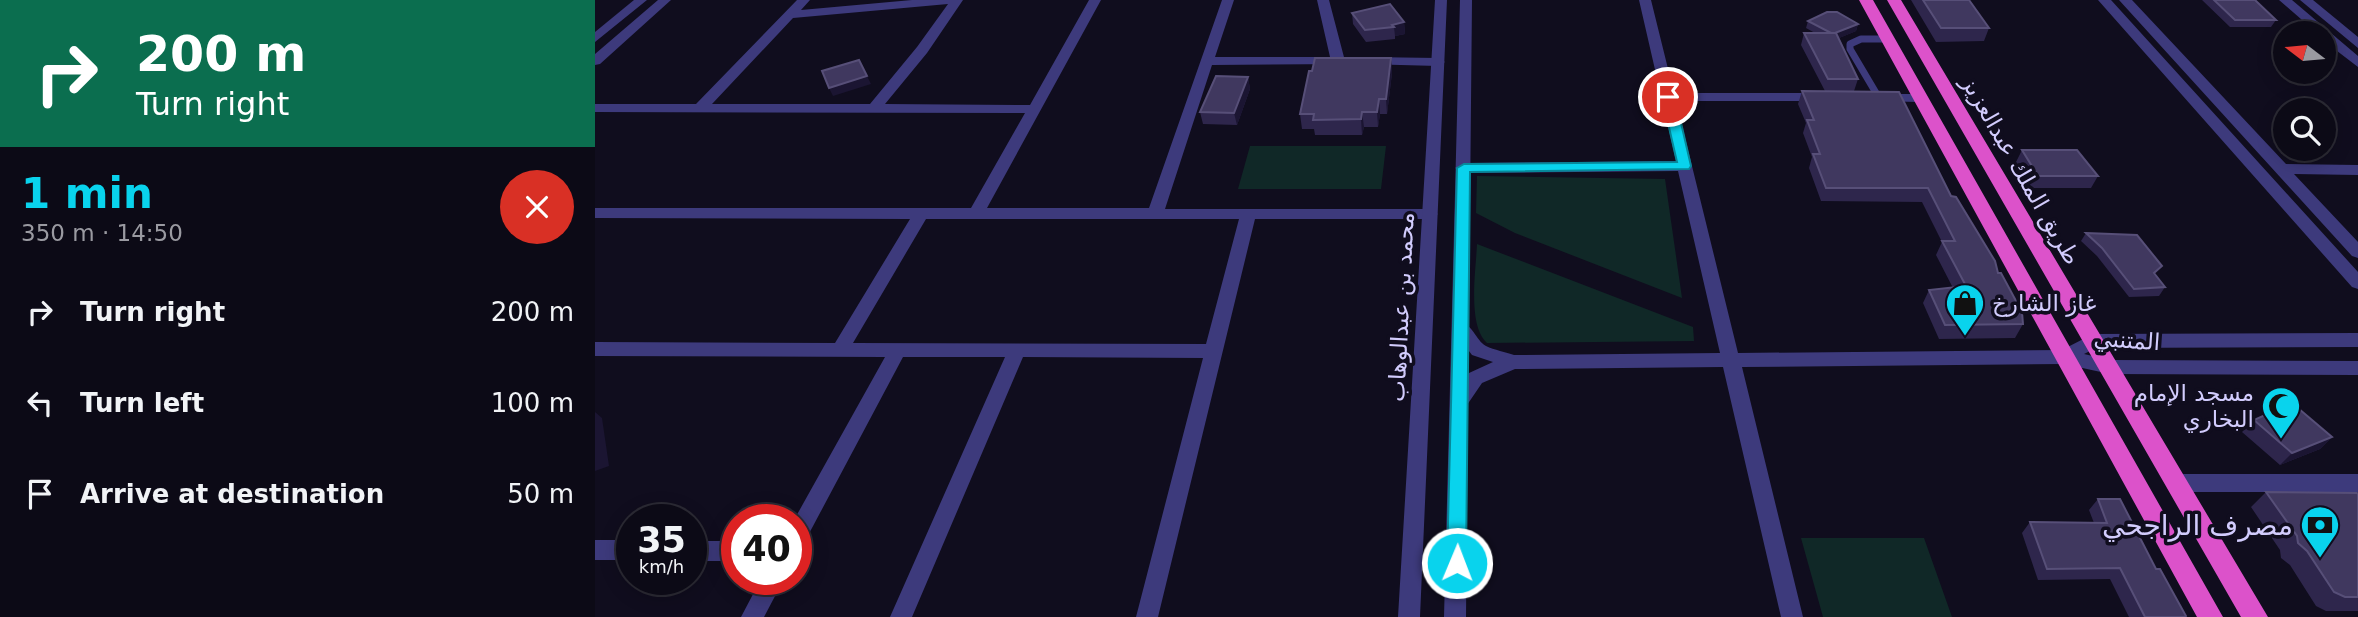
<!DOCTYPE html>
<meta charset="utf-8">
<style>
:root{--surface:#0c0a16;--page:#1a1823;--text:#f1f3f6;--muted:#9a9aa1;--line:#2c2b35;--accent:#09d3ed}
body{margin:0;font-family:"DejaVu Sans","Noto Naskh Arabic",sans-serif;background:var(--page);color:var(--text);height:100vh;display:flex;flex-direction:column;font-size:26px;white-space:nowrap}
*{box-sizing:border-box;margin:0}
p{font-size:23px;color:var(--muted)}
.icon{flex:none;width:38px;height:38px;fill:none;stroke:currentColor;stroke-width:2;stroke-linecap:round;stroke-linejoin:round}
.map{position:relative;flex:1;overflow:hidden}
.drawer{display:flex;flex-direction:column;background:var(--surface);width:595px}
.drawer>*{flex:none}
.hud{background:#0b6e4f;color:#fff;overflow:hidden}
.needle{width:46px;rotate:286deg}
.controls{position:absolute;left:1678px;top:21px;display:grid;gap:14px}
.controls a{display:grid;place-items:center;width:63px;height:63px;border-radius:50%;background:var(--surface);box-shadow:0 4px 18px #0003,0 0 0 2px var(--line);font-size:35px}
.speed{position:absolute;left:21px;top:504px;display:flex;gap:14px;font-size:35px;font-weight:700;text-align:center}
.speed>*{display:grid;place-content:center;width:91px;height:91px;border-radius:50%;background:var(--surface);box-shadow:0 4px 18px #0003,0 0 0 2px var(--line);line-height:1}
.speed small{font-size:18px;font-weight:400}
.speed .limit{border:10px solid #d22;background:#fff;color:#111}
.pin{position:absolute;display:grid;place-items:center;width:60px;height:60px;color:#fff;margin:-30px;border:4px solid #fff;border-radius:50%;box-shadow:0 2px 7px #0007}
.me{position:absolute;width:77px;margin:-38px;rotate:1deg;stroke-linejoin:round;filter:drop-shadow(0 0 5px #0008)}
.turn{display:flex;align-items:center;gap:24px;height:147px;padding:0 21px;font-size:32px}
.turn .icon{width:91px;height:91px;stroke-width:2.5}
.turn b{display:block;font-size:49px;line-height:60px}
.round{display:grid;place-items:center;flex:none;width:74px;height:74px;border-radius:37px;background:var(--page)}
.summary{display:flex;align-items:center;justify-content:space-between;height:119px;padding:0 21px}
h1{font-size:42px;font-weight:700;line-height:52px;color:var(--accent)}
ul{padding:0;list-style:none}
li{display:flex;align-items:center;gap:21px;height:91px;padding:0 21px}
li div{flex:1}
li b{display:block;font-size:26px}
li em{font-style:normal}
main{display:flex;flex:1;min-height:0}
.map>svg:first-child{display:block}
.green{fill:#102827}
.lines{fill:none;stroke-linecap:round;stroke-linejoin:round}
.service{stroke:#3d3a7c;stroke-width:7}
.minor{fill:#3d3a7c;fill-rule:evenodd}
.tertiary{fill:#3d3a7c;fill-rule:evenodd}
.trunk{fill:#dc52ca;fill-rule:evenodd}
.wall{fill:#2e264c}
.shaded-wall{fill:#1b1532}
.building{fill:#40385f;stroke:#574f78;stroke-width:2}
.route{fill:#09d3ed;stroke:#06899a;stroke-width:2}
.labels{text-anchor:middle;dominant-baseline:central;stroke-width:7;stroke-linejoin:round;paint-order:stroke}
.street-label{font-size:23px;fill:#d2ccfd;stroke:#100d1e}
.poi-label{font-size:23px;fill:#d2ccfd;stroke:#100d1e;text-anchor:start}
.near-poi-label{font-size:28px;fill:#d2ccfd;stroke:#100d1e;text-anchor:end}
</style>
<main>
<section class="drawer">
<div class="hud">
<div class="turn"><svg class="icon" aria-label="right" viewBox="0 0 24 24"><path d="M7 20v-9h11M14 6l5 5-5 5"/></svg><div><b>200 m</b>Turn right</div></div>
</div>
<div class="summary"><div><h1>1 min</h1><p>350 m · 14:50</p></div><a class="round" style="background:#d93025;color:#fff"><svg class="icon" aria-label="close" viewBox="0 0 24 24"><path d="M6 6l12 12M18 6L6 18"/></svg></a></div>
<ul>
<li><svg class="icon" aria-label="right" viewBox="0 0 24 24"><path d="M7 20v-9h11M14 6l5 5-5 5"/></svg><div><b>Turn right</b></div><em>200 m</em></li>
<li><svg class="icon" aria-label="left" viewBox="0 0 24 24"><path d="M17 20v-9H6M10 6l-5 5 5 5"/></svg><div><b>Turn left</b></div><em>100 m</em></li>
<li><svg class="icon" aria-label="arrive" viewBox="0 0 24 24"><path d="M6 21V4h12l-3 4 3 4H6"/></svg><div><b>Arrive at destination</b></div><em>50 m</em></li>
</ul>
</section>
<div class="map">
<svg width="1763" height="617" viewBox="0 0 1763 617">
<rect width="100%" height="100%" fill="#100d1e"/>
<path class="green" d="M655,146H791L786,189H643Z
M882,176L1070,179L1087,298L920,233L881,213Z
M882,244L1098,327L1099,341L892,343C872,325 881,270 882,244Z
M1206,538H1329L1357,617H1228Z"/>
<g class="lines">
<path class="service" d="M1284,98L1255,49V44L1266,39H1292"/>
<path class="minor" d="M202,0H215L206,10L317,0H368L332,53L290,104L435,105L494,0H506L392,208H554L627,0H639L620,57H735L722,0H734L750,61L748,64L617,65L570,209H835L843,214L835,219H660L563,617H541L608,358L428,357L317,617H295L410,357H308L209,543L201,545V520H199L290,357L0,356V342L240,343L315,219L0,218V208H376L430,113L0,112V104H101ZM353,4L322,47L275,104H117L198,18ZM331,219H644L611,344L258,343Z
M1044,0H1056L1079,93H1227L1234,97L1227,101H1081L1143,353L1469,350L1475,352L1478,357L1475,362L1469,364L1147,367L1208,617H1186L1128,367L920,369L887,383L872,405L865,407L858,405L855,400L874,373L898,362L877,355L857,329L860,324C877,319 879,339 891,346C899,350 911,352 919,355L1125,353L1083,171L868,173L860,168L868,163L1081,161Z
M1503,0H1516L1763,272V289L1757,287Z
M1524,0H1537L1691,164L1763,165V175L1699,174L1763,242V258L1757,256Z
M1684,0H1697L1763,56V67L1729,41V33H1722Z
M1705,0H1718L1763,37V48Z
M773,57L843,58L850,62L843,66L768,64V58Z
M1283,94H1324L1331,98L1324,102L1278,101V95Z
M1582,474H1763V492H1582L1575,489L1572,483L1575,477Z
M0,540H37V560H0Z
M96,541H142V561H96Z
M166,579H189L169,617H146Z"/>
<path class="tertiary" d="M39,0H52L0,42V32Z
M63,0H76L5,64L0,65V54Z
M840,0H852L825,617H803Z
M865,0H877L871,617H849Z
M1763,333V347L1501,348L1489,354L1515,360L1763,361V375L1515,374L1469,364L1463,362L1460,357L1463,352L1498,334Z"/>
<path class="trunk" d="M1264,0H1278L1628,617H1602Z
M1292,0H1306L1673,617H1646Z"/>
</g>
<path class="wall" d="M1316,0H1374L1394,28L1389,41L1341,42Z
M1607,0H1660L1681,20L1676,27H1635Z
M757,13L809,22L810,34L800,36V39L771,42L758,24Z
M1213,21L1263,24L1261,31L1244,38L1263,79L1259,91H1230L1206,45L1209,33H1220L1211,28Z
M796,58L797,73L792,114H785L783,127H769L767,135H720L719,129H707L705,114Z
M653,77L655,89L642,125L608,124L605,112Z
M1207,91L1356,196L1403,273L1428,324L1420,338L1344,339L1328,303L1334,290L1358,288L1341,255L1347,242L1327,202L1226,201L1214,168L1217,157L1208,133L1211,123L1203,104Z
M1427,150L1503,176L1496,188H1437L1421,162Z
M1491,233L1561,275L1570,287L1564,296L1534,297L1502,256L1486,241Z
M1659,420L1737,437L1725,449L1685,465L1647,432Z
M1671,492L1763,494V611H1731L1721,606L1695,565L1686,558L1685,550L1656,507Z
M1503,499L1561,569L1590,617H1534L1515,579L1443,580L1427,533L1435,522L1499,523L1494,510Z"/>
<path class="shaded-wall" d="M809,22L810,34L800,36L799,27L797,25Z
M1263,24L1261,31L1235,42L1237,34Z
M796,58L797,73L792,114L791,99Z
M264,60L276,84L238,96L234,88Z
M653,77L655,89L642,125L639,113Z
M784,99L785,114L783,127L782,112Z
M767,112L769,127L767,135L766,119Z
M0,412L7,418L14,466L0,471Z
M1737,437L1725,449L1685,465L1697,453Z"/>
<path class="building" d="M1328,0H1374L1394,28H1346Z
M1619,0H1660L1681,20H1640Z
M795,4L809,22L797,25L799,27L770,30L757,13Z
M1232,12H1242L1263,24L1240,33H1236L1213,21Z
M1209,33H1241L1263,79H1233Z
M720,58H796L791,99H784L782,112H767L766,119L718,120L719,114H705L714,71H717Z
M264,60L272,76L234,88L227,71Z
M621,76L653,77L639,113L605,112Z
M1207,91L1304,92L1356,196L1361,197L1400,261L1403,273H1406L1427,312L1428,324L1350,325L1334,290L1371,286L1347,241H1360L1333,188H1231L1218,154H1225L1212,120H1219Z
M1427,150H1482L1503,176H1443Z
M1491,233L1542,235L1567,266L1559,273L1570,287L1539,289L1507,248Z
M1697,403L1737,437L1697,453L1659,420Z
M1671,492L1762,493L1763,494V597H1750L1739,592L1712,551L1703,543L1702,536Z
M1503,499H1525L1561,569H1565L1591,616L1590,617H1550L1525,568L1452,569L1435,522L1512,523Z"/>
<path class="route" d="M1073,93L1080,97L1096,166L1094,169L875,172L871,563L869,569L862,572L854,569L852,563L862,168L869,164L1082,162L1067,97Z"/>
<defs>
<g id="shop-pin" transform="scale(2.0125)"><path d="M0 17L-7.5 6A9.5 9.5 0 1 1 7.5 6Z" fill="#09d3ed" stroke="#100d1e"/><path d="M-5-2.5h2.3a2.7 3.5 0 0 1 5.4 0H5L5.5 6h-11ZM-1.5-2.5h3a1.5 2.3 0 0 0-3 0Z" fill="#111"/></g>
<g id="mosque-pin" transform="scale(2.0125)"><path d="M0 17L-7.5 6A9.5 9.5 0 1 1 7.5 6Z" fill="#09d3ed" stroke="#100d1e"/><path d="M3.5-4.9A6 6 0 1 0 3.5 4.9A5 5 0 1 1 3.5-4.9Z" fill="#111"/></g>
<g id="bank-pin" transform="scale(2.0125)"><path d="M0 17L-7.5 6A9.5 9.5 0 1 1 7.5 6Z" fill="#09d3ed" stroke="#100d1e"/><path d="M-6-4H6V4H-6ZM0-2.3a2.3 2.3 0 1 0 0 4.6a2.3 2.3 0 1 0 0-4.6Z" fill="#111"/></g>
</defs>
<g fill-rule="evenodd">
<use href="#shop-pin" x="1370" y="303"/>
<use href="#mosque-pin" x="1686" y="406"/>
<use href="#bank-pin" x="1725" y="525"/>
</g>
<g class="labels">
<g class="street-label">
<text transform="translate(1426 170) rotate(60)">طريق الملك عبدالعزيز</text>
<text transform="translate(806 307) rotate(-87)">محمد بن عبدالوهاب</text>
<text transform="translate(1532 340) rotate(4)">المتنبي</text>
</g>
<g class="poi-label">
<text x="1397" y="303">غاز الشارخ</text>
<text x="1659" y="393" text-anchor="end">مسجد الإمام<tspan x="1659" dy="26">البخاري</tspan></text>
</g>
<g class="near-poi-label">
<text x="1698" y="525">مصرف الراجحي</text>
</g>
</g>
</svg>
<div class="controls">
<a><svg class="needle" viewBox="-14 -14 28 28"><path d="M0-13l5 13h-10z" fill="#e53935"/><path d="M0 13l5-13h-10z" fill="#9a9aa1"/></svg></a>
<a><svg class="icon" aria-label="search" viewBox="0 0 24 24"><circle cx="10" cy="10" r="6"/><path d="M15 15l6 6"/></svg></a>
</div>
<div class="speed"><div>35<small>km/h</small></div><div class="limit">40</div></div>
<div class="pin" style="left:1073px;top:97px;background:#d93025"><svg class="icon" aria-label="arrive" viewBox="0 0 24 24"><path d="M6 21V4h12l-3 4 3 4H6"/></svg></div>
<svg class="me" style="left:862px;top:563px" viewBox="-20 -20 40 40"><circle r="17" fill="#09d3ed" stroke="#fff" stroke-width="3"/><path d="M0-11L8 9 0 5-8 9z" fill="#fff"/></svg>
</div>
</main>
